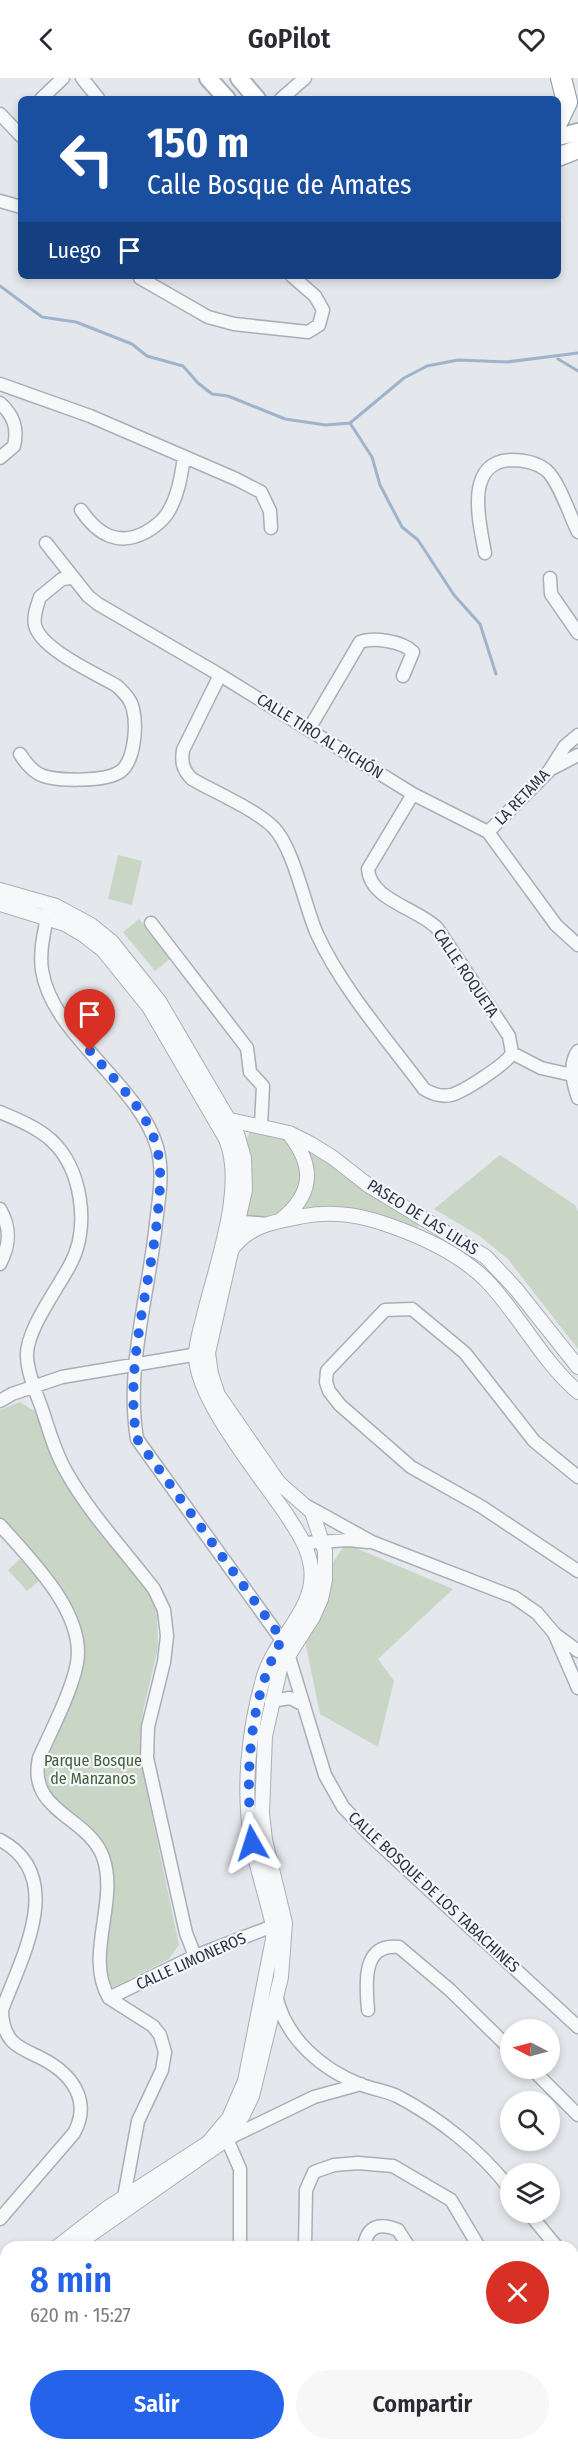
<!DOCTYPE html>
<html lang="es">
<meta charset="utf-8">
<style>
:root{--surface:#fff;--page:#f7f7f7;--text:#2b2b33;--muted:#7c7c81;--accent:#2563eb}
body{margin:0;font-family:"Fira Sans Condensed",sans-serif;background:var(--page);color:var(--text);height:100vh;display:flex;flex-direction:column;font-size:22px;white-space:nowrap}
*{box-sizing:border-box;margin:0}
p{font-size:20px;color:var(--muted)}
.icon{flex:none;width:33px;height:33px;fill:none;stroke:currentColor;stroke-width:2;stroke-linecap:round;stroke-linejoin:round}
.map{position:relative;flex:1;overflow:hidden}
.sheet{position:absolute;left:0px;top:2163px;width:579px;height:210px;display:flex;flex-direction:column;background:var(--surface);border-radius:18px 18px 0 0;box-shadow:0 3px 9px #0003}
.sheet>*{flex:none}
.hud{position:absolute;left:18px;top:18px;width:543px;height:183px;border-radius:9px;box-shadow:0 3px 9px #0003;background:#1a4fa0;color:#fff;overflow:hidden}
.needle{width:39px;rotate:276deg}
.buttons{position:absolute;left:500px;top:1941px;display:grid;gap:12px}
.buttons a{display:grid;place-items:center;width:60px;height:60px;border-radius:50%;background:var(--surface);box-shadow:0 3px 9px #0003;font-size:30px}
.pin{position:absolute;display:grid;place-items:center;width:51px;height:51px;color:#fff;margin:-62px -26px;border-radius:50% 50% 50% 0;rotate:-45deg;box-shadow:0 0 6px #0007}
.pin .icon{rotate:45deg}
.me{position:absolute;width:66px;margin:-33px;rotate:354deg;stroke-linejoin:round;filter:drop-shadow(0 0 4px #0008)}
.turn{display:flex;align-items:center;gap:21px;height:126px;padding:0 30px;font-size:27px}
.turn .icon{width:78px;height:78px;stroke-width:2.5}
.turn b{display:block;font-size:42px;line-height:51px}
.then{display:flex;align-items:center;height:57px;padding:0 30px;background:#0003;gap:12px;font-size:22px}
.round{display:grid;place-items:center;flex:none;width:63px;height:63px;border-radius:32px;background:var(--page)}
.headline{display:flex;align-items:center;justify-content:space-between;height:102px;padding:0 30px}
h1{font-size:36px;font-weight:600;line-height:45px;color:var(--accent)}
.primary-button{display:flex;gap:12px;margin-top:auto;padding:12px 30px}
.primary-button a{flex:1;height:69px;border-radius:36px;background:var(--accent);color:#fff;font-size:24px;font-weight:600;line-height:69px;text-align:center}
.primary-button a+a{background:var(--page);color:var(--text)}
header{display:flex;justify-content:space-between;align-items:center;height:78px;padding:0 30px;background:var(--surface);font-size:27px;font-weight:600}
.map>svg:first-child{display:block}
.green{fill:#c9d6c5}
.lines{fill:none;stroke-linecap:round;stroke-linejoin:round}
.stream{stroke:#9fb4cc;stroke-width:3}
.minor-casing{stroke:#a9aeb7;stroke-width:15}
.tertiary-casing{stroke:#a9aeb7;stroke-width:16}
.secondary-casing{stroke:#a9aeb7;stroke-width:20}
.primary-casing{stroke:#a3abb8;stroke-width:21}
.trunk-casing{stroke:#8b94a3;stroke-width:22}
.minor{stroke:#f7f8fa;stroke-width:12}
.tertiary{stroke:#f7f8fa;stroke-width:14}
.secondary{stroke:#fff;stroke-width:16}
.primary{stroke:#fff;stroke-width:18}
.trunk{stroke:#fff;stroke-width:20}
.route{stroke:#2563eb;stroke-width:10;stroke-dasharray:0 18}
.labels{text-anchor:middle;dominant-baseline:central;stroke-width:4.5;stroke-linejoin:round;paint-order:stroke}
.street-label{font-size:16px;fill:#2b3445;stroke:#f4f6f9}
.park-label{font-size:16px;fill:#3f6138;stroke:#f4f6f9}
</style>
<header><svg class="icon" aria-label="back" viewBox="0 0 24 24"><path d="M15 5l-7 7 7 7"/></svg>GoPilot<svg class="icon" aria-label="heart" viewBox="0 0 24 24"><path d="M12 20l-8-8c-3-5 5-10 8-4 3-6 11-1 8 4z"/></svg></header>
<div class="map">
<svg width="578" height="2373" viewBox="0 0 578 2373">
<rect width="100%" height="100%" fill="#e4e7ec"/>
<path class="green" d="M118,777L142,783L132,827L108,821Z
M139,841L171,880L155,893L123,854Z
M251,1052L284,1058C300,1081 308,1102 289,1126C284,1133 275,1140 267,1141C259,1142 251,1140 243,1139L246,1062Z
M306,1072C345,1095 379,1125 419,1146L417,1152L299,1134L303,1128Z
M500,1077L575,1127L578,1134V1271L507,1180L478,1157L434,1131Z
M20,1324L36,1334L50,1376L61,1400L148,1515L157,1534L158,1570L143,1633L140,1680L179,1867L169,1881L110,1911L105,1893L110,1785L49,1717L43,1700L44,1681L80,1594L67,1523L55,1501L0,1440V1332Z
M344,1468H351L453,1511L378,1581L394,1603L378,1669L320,1636L304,1558L334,1483Z
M20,1481L39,1503L27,1513L8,1492Z"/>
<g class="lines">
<path class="stream" d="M0,208L42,239L76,244L132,266L147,278L183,288L198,305L212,316L228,318L285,341L326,347L350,345L404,300L427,288L458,282L507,284L578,275
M558,281L578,293
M350,345L372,379L380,407L402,449L418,462L454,517L480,546L496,596"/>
<g class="minor-casing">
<path id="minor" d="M82,0L98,20
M41,21L63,0
M281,21L305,0
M0,36L21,58
M0,123L21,129
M140,200L208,239L234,246L308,254L319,247L323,232L315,218L292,198
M0,306L90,338L236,401L261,414L270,433L271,450
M0,325C14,338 18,350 14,368L0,380
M81,432C97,456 118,469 146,454C153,450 162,443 167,436C178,419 181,399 184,379
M46,465L88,518L98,526L220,597L413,716L488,754L556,847L578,867
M485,475C480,447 463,384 511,382C523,382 536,384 546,392C559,403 570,438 578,454
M550,500L551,516L578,555
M220,597L183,672C181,685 183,692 192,701C216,715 255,731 274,750C294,771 305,829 317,856C341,909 389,964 424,1011C432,1016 441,1019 451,1017C463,1014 507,986 512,975
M309,651L360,564C373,559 402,563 413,574L403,598
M20,676C25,684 30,691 39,696C54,704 107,704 121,693C135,682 137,647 133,631C131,621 124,615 117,608C97,596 40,571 35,547C33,538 37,528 40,519L62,501L72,500
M553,690L578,677
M413,716L368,791C370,822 417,830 437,850L509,958L512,975
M488,754L549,693L565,668L578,657
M48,833C45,852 39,872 42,892C51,956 139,1006 157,1069C164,1095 159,1119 156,1145C149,1216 125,1290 137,1361L281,1561L290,1582L325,1697L343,1729L372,1759L578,1949
M151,845L247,970L250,994L263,1008L261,1047
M578,973C568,986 573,1006 578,1020
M512,975L541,990L572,997
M0,1034C19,1042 36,1049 51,1062C82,1090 90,1149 71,1185C59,1209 25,1253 27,1279C28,1297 36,1314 42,1331C49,1352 55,1375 67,1395C90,1436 125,1473 154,1511L164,1532L167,1558L164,1584L148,1649L147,1680L186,1855L195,1878
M0,1131C11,1150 10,1167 0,1186
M231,1143L268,1146
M0,1323L12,1316L62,1299L204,1275
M578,1399L534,1363L465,1275L412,1231L385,1232L327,1293L326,1304L329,1313L340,1327L411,1389L482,1429L578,1493
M307,1428L372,1464L514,1519L537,1535L554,1555L578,1610
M0,1447C30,1481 86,1535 77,1585C72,1613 51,1653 39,1680C27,1734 88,1738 103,1779C119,1824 84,1877 109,1920L153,1948L160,1957L165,1974L162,1992L138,2043L124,2119
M305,1465L348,1462L368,1464
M555,1556L578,1573
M271,1623L290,1620L304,1627
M0,1762C68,1798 21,1880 2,1932C2,1944 4,1954 12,1963C20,1971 31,1975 41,1980C71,1995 92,2022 74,2055L0,2141
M276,1917C285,1960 322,1992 362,2007C373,2011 386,2013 397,2018C439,2040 481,2073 510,2111
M109,1920L195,1878L273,1848
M368,1932C366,1907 361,1865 399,1869L450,1912L510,1971
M531,1990L578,2037
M528,2134L557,2169
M240,2169V2091L227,2061L314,2019L361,2006
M305,2169L306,2112L314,2094L334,2087L358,2085L393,2088L451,2122L479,2169
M364,2169C367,2148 379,2144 398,2152L409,2169
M573,2186L578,2191
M573,2294L578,2300
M0,2299L6,2300
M0,2323H6
M101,2367L105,2373
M195,2367L198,2373
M208,2367L210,2373
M299,2367L300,2373
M524,2367L529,2373
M49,2373L59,2367
M312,2373L328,2367
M408,2373L411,2367
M473,2373L476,2367"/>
</g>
<g class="tertiary-casing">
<path id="tertiary" d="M0,812L56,828L91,847L112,864L159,923L237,1056L244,1080L245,1112L208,1275L211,1296L218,1317L279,1405L312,1434L325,1473V1502L321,1521L313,1539L280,1591L265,1658L262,1735L265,1762L285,1845L281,1899L252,2018L243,2037L227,2061L73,2169
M0,826L65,846L82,856L103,872L149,929L226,1061C246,1109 216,1187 204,1237C201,1250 196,1264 196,1277C195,1320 261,1399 286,1436C297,1453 308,1468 311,1489C317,1531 275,1560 264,1598C249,1649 242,1712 252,1764C257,1792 267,1820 273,1848V1861L245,2003L229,2040L208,2065L106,2131L57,2169
M230,1042L289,1055L311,1066L332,1079L368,1107L486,1179L516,1211L578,1289
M282,1141C314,1115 314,1088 290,1057
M232,1171C249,1147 277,1143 304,1138C336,1132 364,1138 394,1149C427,1161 459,1176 485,1201C519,1236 541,1282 578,1314
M0,2224L6,2217
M0,2241L6,2233"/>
</g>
<g class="secondary-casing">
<path id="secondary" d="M208,0L227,21
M239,0L257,21
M558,59L578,54"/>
</g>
<g class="primary-casing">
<path id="primary" d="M558,79L578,71"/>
</g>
<g class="trunk-casing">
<path id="trunk" d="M558,43L567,24L561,0"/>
</g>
<use href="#minor" class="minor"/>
<use href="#tertiary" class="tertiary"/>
<use href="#secondary" class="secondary"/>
<use href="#primary" class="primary"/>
<use href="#trunk" class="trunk"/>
</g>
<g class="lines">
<path class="route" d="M90,973C108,995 137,1023 149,1049C165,1080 160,1110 157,1143C149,1213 124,1291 137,1361L282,1561C248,1622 245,1697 252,1765"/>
</g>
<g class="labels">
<g class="street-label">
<text transform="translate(320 658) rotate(32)">CALLE TIRO AL PICHÓN</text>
<text transform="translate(522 719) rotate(-46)">LA RETAMA</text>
<text transform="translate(466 895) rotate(56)">CALLE ROQUETA</text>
<text transform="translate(423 1139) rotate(32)">PASEO DE LAS LILAS</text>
<text transform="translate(434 1814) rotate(43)">CALLE BOSQUE DE LOS TABACHINES</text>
<text transform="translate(191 1883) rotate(-24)">CALLE LIMONEROS</text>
</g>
<g class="park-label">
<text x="93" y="1682">Parque Bosque<tspan x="93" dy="18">de Manzanos</tspan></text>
</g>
</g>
</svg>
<div class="buttons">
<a><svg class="needle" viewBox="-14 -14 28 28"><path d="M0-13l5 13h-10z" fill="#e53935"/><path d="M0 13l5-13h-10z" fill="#7c7c81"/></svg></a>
<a><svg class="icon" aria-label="search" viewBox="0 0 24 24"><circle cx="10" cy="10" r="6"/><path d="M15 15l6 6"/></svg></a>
<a><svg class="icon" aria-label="layers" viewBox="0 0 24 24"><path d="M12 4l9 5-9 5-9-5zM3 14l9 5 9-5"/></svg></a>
</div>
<div class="pin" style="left:90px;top:973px;background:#d93025"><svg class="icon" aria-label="arrive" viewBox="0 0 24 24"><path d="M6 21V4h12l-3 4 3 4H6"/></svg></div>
<svg class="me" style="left:252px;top:1765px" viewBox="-20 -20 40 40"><path d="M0-17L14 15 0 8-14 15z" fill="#2563eb" stroke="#fff" stroke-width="4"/></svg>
<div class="hud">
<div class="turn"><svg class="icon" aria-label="left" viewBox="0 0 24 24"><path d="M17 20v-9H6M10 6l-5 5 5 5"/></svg><div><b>150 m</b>Calle Bosque de Amates</div></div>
<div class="then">Luego<svg class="icon" aria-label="arrive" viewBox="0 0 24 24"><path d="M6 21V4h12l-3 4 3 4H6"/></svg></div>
</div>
<section class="sheet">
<div class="headline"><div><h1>8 min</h1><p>620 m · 15:27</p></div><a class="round" style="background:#d93025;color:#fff"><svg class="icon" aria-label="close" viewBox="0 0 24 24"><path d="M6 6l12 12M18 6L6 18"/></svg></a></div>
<div class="primary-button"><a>Salir</a><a>Compartir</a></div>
</section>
</div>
